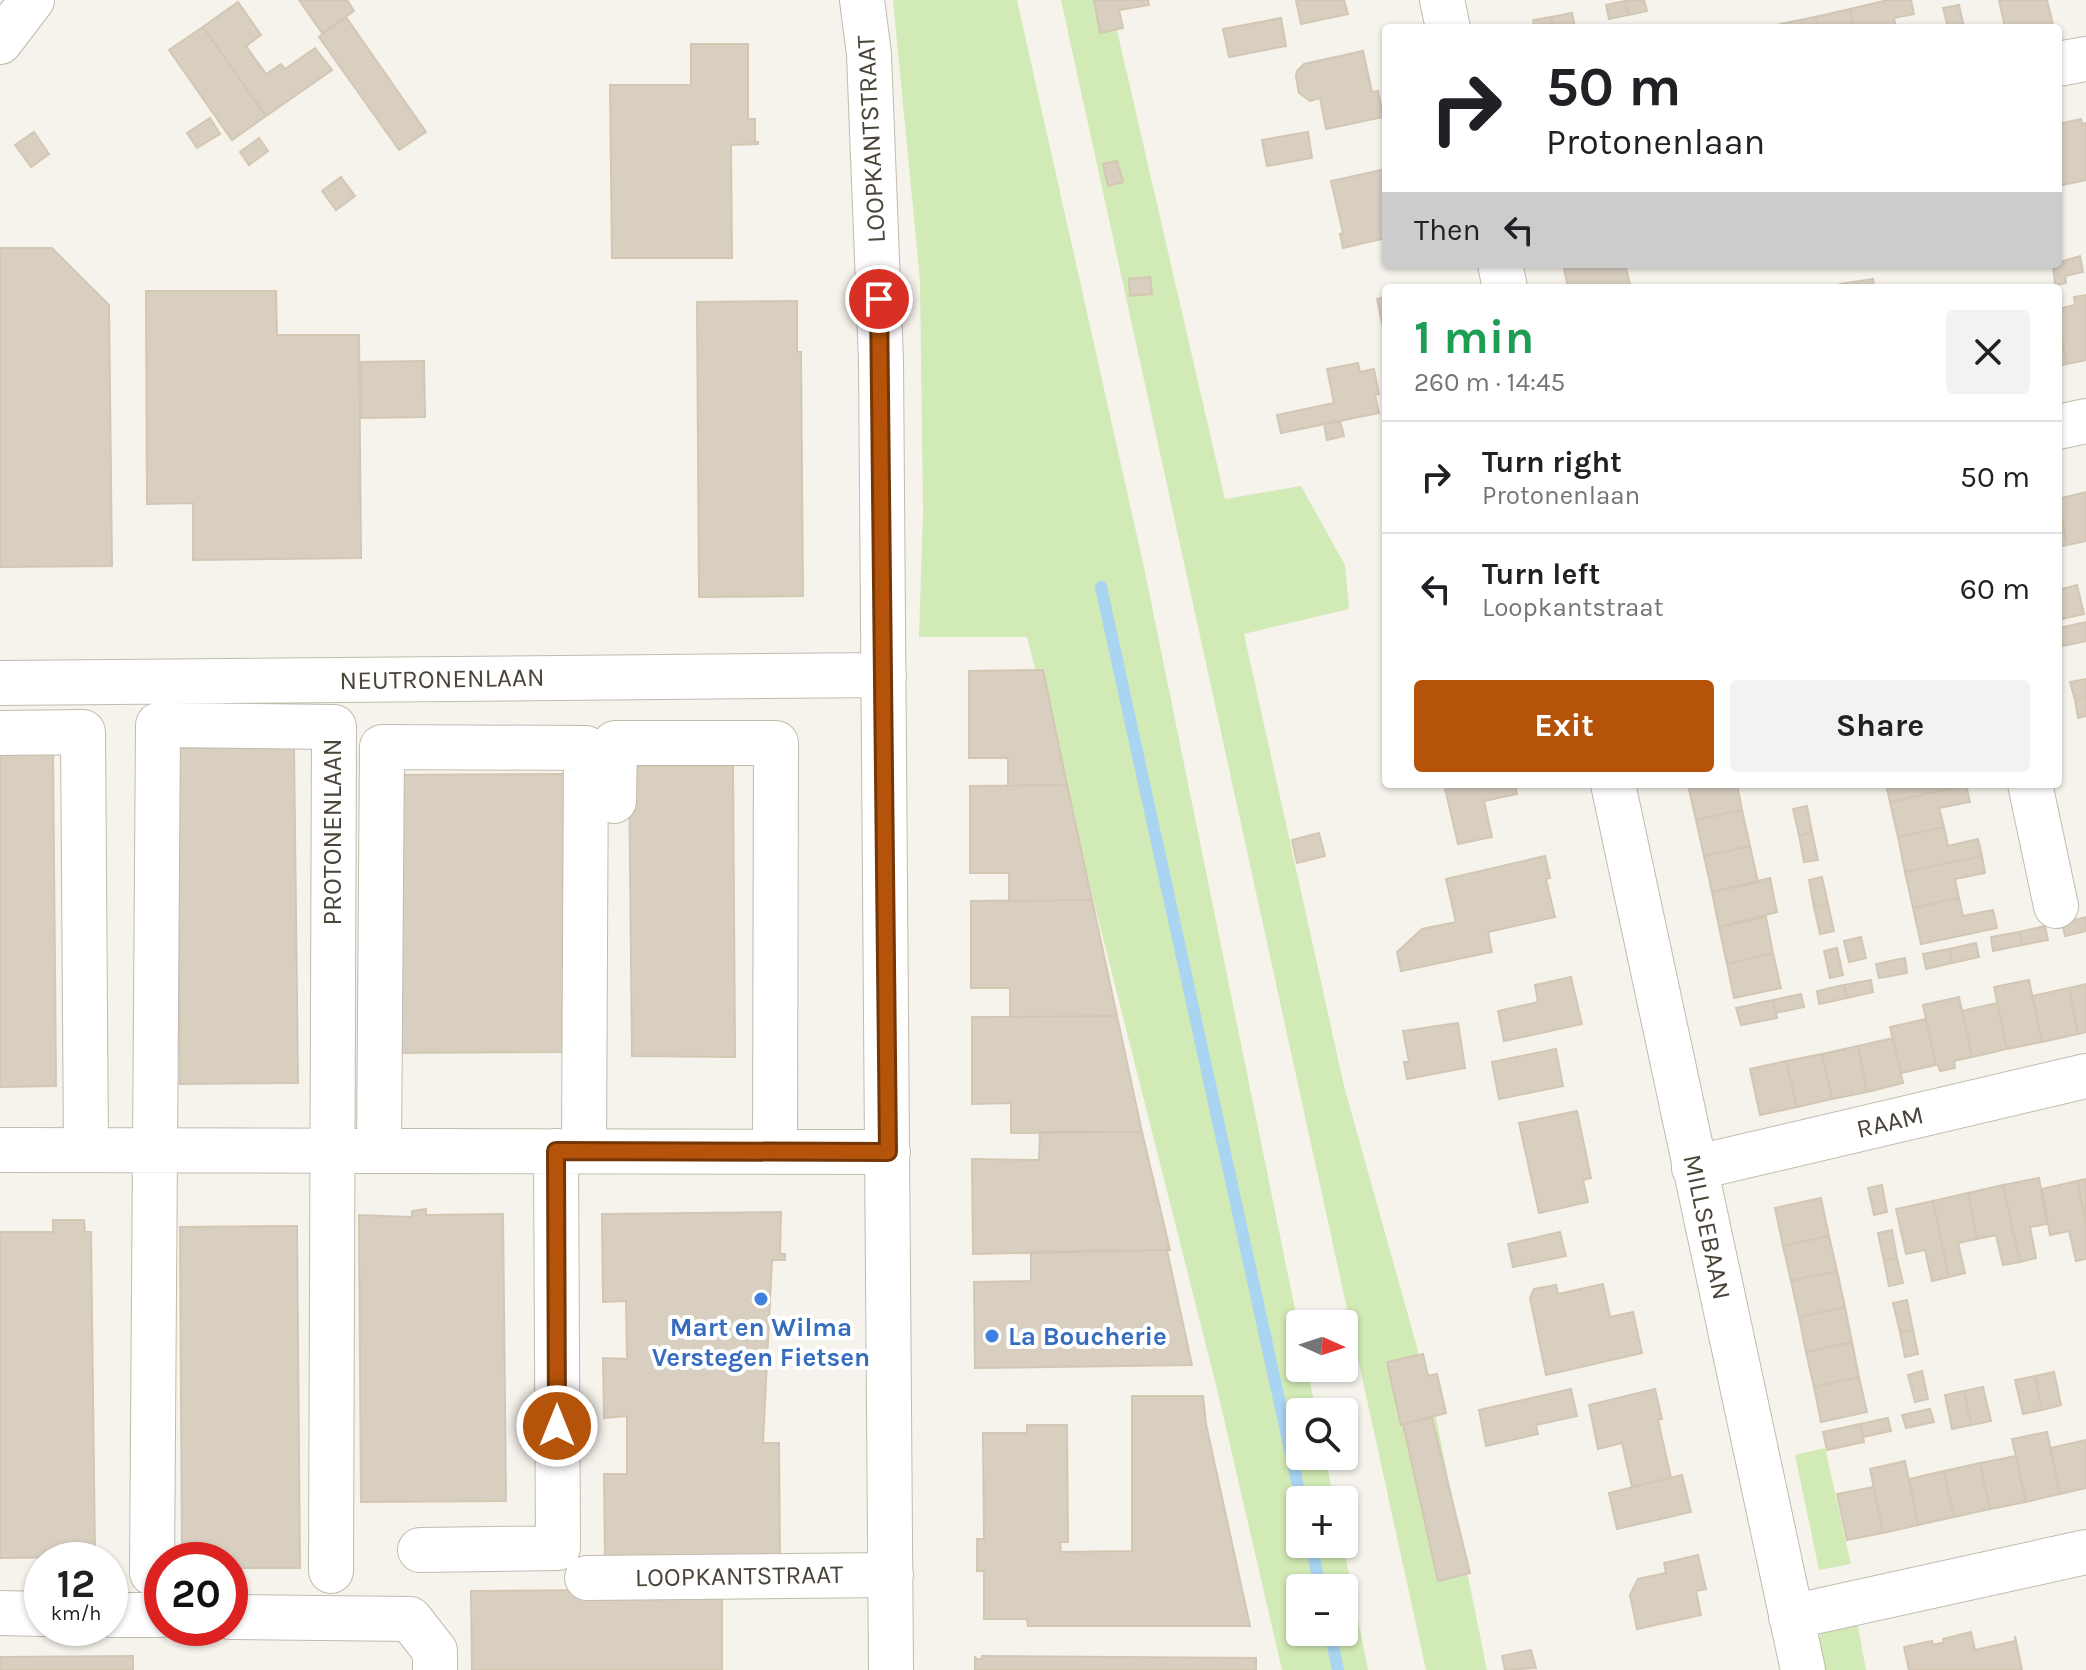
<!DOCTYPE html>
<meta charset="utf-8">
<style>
:root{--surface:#fff;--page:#f2f2f2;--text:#202124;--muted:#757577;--line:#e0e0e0;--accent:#b45309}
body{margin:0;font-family:Karla,sans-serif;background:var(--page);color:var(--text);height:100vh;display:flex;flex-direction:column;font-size:30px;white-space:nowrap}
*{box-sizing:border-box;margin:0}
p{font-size:26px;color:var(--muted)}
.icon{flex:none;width:44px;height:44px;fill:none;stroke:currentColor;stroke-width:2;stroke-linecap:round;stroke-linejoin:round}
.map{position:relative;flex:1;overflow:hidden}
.details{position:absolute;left:1382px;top:284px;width:680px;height:504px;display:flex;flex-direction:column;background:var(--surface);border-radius:8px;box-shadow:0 2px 6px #0004}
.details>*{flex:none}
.top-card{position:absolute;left:1382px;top:24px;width:680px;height:244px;border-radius:8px;box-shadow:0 2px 6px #0004;background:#fff;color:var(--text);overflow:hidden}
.needle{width:52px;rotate:93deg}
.tools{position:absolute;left:1286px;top:1310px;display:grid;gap:16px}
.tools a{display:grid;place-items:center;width:72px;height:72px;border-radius:8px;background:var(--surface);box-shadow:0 2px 6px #0004;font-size:40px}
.speed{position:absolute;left:24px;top:1542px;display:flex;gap:16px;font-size:40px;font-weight:700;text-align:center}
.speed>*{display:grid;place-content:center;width:104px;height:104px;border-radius:50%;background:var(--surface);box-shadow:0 2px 6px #0004;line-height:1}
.speed small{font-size:20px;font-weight:400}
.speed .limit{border:12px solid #d22;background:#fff;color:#111}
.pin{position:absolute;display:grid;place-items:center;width:68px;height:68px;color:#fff;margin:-34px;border:4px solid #fff;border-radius:50%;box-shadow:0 2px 8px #0007}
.me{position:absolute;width:88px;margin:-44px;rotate:0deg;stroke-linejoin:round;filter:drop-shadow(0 0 6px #0008)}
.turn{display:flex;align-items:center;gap:28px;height:168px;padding:0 32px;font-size:36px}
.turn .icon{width:104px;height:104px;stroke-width:2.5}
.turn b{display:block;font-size:56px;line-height:68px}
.then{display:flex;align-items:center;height:76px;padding:0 32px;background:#0003;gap:16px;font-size:30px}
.round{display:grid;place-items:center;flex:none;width:84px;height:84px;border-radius:8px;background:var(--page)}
.headline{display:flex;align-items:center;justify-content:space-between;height:136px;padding:0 32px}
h1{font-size:48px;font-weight:700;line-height:60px;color:#1e9e55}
.button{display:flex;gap:16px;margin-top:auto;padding:16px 32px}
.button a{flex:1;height:92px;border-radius:8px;background:var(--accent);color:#fff;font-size:32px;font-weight:700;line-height:92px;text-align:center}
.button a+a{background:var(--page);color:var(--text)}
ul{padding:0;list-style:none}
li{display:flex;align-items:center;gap:24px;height:112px;padding:0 32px;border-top:2px solid var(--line)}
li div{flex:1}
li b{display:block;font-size:30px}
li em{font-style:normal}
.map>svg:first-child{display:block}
.green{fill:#d2eab5;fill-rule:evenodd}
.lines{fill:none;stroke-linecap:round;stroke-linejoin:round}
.stream{stroke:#a9d4f2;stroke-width:12}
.building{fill:#d8cfc1;stroke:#d3c7b4;stroke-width:2}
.minor-casing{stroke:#c2bbae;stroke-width:46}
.minor{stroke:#fff;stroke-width:44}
.route-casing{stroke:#753606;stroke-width:20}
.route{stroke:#b45309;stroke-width:14}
.shop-dot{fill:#3f7fe0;stroke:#fff;stroke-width:3}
.labels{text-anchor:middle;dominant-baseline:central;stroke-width:8;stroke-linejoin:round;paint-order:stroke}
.street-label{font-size:26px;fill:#4b4439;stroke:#fff}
.shop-label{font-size:26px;font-weight:bold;fill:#366cbe;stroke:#fff}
</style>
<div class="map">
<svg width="2086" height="1670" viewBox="0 0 2086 1670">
<rect width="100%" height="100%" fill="#f6f3ec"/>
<path class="green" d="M893,0H1017L1145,572L1300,1334V1368H1307L1316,1412H1300V1456H1325L1334,1500H1300V1544H1343L1368,1670H1282L1217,1389L1027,637H919L923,512L920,281ZM1300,1588H1344V1632H1300Z
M1061,0H1110L1225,499L1301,486L1345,565L1349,609L1244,634L1344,1086L1434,1408L1487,1670H1426Z
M1825,1448L1851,1564L1819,1570L1795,1455Z
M1856,1616L1866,1670H1818C1813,1631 1821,1628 1856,1616Z"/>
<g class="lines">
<path class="stream" d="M1101,587L1301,1500
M1311,1544L1320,1588
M1330,1632L1338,1670"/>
</g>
<path class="building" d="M299,0H347L354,11L322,33Z
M1094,0H1148L1149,5L1119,10L1123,28L1100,33Z
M1296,0H1344L1348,14L1301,24Z
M1644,0L1647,11L1628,15L1625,1Z
M1888,0H1911L1914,14L1894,18L1896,28H1854L1850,9Z
M1999,0H2047L2053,25L2005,28Z
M1625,1L1628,15L1609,19L1606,5Z
M238,2L261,35L246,46L266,74L281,64L285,69L315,48L332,70L266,116L203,27Z
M1959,5L1964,27L1948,28L1943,8Z
M1850,9L1854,28H1818L1815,17Z
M1572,13L1575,27L1553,28L1551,17Z
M346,17L426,132L399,150L319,37Z
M1551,17L1553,28H1535L1533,20Z
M1815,17L1818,28H1781L1780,24Z
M1281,18L1286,46L1229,57L1223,29Z
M203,27L266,116L232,140L169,50Z
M691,44H748V119H755V142H758V144L731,145L732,258H612L610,85H691Z
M1363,51L1372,92L1378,91L1383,117L1326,129L1320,98L1310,101L1299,93L1296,77L1297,71L1304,64Z
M210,118L220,134L197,148L187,133Z
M2081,119L2082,124L2086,123V180L2058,186V124Z
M34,132L49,154L31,167L15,145Z
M1308,132L1312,158L1267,166L1262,140Z
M259,138L268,151L249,165L240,152Z
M1117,161L1123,182L1108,186L1103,164Z
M1386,169V238L1343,248L1340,234L1343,233L1331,181Z
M341,177L355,196L336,210L322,191Z
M0,248H52L109,305L112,566L0,567Z
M2080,256L2083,272L2065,276L2066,283L2055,285L2053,264Z
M1563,264H1625L1631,288H1568Z
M1150,277L1152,294L1130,296L1129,279Z
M1873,279L1874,288H1840V284Z
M146,291H276L277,335H359L361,558L193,560V503L147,504Z
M2086,295V360L2067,364L2058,324V309L2075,305L2074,297Z
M1386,297V341L1377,299Z
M797,301V352H801L803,596L699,597L697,302Z
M2058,324L2067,364L2058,366Z
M424,361L425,417L361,418V362Z
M1358,363L1360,372L1374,369L1379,394L1375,395L1379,413L1281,433L1277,415L1334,403L1327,369Z
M1337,421H1340L1344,436L1327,440L1324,424Z
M2086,492V541L2067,545L2058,499Z
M2058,506L2067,545L2058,547Z
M2077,585L2084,614L2058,620V590Z
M2086,622V641L2063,646L2059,628Z
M1043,670L1067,785L1008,786V758H969V671Z
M2086,679V697L2075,700L2070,682Z
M2086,697V716L2078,718L2075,700Z
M294,747L298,1083L180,1084L177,748Z
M0,749H53L56,1086L0,1087Z
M728,764H733L735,1057L632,1056L629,766H728Z
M564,774L565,1052L388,1053L386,775Z
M1444,784H1515L1517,794L1484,801L1492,837L1458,844Z
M1694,784H1737L1742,810L1696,820L1688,785Z
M1886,784H1966V785L1890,802Z
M1067,785L1092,900L1009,901V873H970V786Z
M1966,785L1970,802L1939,808L1944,827L1898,837L1890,802Z
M1807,806L1812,832L1799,835L1793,809Z
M1742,810L1750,846L1704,856L1696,820Z
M1944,827L1948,846L1978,839L1982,856L1905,872L1898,837Z
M1812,832L1818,860L1804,862L1799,835Z
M1319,833L1325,856L1297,863L1292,840Z
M1750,846L1758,882L1712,892L1704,856Z
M1545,856L1550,878L1546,879L1555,917L1488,932L1492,952L1401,971L1397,952L1422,929L1456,922L1446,879Z
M1982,856L1985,873L1955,879L1959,898L1913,908L1905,872Z
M1822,877L1828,904L1814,907L1809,880Z
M1770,878L1777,912L1719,927L1712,892Z
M1959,898L1963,916L1993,910L1997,928L1921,944L1913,908Z
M1092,900L1117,1016L1010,1017V988H971V901Z
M1828,904L1834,931L1820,934L1814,907Z
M1766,917L1773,953L1727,964L1719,927Z
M2086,917V931L2065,936L2062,923Z
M2045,926L2048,940L2022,945L2019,932Z
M2019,932L2022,945L1993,951L1991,937Z
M1861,937L1866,958L1849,962L1844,941Z
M1976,943L1979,957L1952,963L1949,949Z
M1837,948L1843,975L1830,978L1824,951Z
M1949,949L1952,963L1926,969L1923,954Z
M1773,953L1781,988L1734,998L1727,964Z
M1905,958L1907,973L1879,978L1876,964Z
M1571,977L1582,1024L1504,1041L1498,1011L1538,1002L1535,985Z
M1871,980L1873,992L1847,998L1844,985Z
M2029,980L2042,1042L2007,1049L1994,987Z
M2086,984V1032L2078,1034L2069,988Z
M1844,985L1847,998L1819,1004L1817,991Z
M2069,988L2078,1034L2042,1042L2032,996Z
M1801,994L1804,1007L1776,1013L1773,1000Z
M1959,997L1972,1057L1954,1061L1955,1068L1940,1071L1938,1065H1936L1923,1005Z
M1773,1000L1777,1018L1741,1025L1736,1008Z
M1997,1003L2007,1049L1972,1057L1962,1011Z
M1117,1016L1142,1132L1011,1133V1103L972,1104V1017Z
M1926,1019L1936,1065L1901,1073L1890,1027Z
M1458,1023L1465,1068L1407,1079L1404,1062H1409L1403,1031Z
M1893,1038L1903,1083L1867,1092L1858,1046Z
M1858,1046L1867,1092L1832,1099L1822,1054Z
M1556,1049L1563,1086L1499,1099L1492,1062Z
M1822,1054L1832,1099L1797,1107L1786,1061Z
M1786,1061L1797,1107L1760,1115L1750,1069Z
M1577,1111L1591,1178L1583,1180L1588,1202L1539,1213L1519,1123Z
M1040,1132H1142L1170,1250L973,1254L972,1159L1039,1160Z
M2039,1178L2047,1224L2030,1227L2036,1258L2020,1262L2003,1185Z
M2086,1179V1222L2077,1181Z
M2077,1181L2086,1222V1259L2076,1261L2069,1231L2050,1235L2042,1189Z
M1882,1185L1887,1212L1874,1215L1868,1188Z
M2003,1185L2020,1262L2003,1265L1996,1235L1977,1239L1968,1193Z
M1968,1193L1977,1239L1958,1243L1965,1273L1949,1277L1933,1201Z
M1821,1198L1829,1236L1783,1246L1775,1208Z
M1933,1201L1949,1277L1932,1281L1925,1250L1906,1254L1896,1209Z
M426,1209V1215L503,1214L506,1501L361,1502L359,1215L412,1217V1211Z
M781,1212L780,1254H785V1260H772L763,1443H779L780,1561L605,1560L604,1474H627V1416L604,1418L603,1358L627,1359L626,1301L603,1302L602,1214Z
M53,1220H84L85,1232H91L95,1557L0,1558V1232H53Z
M297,1226L300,1568H230V1560H182L180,1227Z
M1892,1230L1897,1258L1884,1261L1878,1233Z
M1560,1232L1566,1256L1513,1267L1508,1244Z
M1829,1236L1837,1271L1791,1281L1783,1246Z
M1167,1250L1192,1365L975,1368L974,1282L1031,1281V1252Z
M1897,1258L1903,1283L1889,1286L1884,1261Z
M1837,1271L1845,1307L1799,1317L1791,1281Z
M1603,1284L1610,1317L1633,1312L1642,1353L1546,1375L1530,1298L1534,1289L1556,1285L1558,1294Z
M1907,1300L1913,1330L1900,1332L1893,1303Z
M1845,1307L1852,1342L1806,1352L1799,1317Z
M1913,1330L1918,1354L1905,1357L1900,1332Z
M1852,1342L1859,1377L1814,1387L1806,1352Z
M1423,1354L1428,1376L1437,1374L1446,1413L1401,1425L1387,1362Z
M1922,1371L1928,1399L1915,1402L1908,1375Z
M2054,1372L2061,1405L2042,1410L2035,1376Z
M2035,1376L2042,1410L2023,1414L2015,1380Z
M1859,1377L1867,1412L1821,1422L1814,1387Z
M1983,1387L1991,1421L1971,1425L1964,1391Z
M1571,1389L1577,1416L1536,1425L1538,1434L1486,1446L1479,1410Z
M1655,1389L1662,1419L1658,1420L1671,1478L1632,1487L1622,1443L1598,1449L1589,1405Z
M1964,1391L1971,1425L1952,1429L1945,1395Z
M1132,1396H1203L1206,1424L1250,1626H1028L1027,1619H984V1571H977V1539H984L983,1433H1027V1425H1067L1068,1542H1060L1061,1552L1132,1551Z
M1930,1409L1934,1422L1906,1428L1902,1415Z
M1432,1418L1470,1573L1438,1581L1403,1424Z
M1888,1418L1891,1431L1863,1437L1860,1424Z
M1860,1424L1864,1442L1827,1450L1823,1432Z
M2047,1432L2060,1494L2026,1502L2012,1439Z
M2086,1440V1488L2060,1494L2050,1448Z
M2016,1456L2026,1502L1990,1509L1980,1463Z
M1905,1461L1918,1525L1883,1533L1870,1469Z
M1980,1463L1990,1509L1954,1517L1944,1471Z
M1944,1471L1954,1517L1918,1525L1909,1479Z
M1682,1475L1691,1512L1617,1529L1609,1493Z
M1874,1487L1883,1533L1847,1540L1837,1494Z
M1698,1555L1706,1589L1696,1591L1701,1615L1637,1629L1630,1595L1638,1579L1666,1573L1664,1563Z
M722,1589V1670H472L471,1591Z
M1971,1632L1975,1650L2015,1641V1636L2022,1670H1909L1904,1647L1932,1641L1933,1645L1944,1642L1943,1639Z
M1531,1650L1536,1668L1505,1670L1502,1656Z
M133,1656V1670H0V1657Z
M975,1656L976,1659H982V1656L1256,1658V1670H975Z"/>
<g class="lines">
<g class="minor-casing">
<path id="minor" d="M862,0L869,54L881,361L891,1670
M1442,0L1448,28
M0,42L32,0
M2058,64L2086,59
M1500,264L1505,288
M2058,427L2086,421
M0,683L884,675
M0,733L83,732L86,1150
M1613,784L1803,1670
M2030,784L2056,906
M614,801L615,743H776L775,1152
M0,1150L888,1152
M379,1151L382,747L586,748L584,1151
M1694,1168L2086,1076
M420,1550L558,1548L556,1151
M152,1573L158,725L334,727L331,1571
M587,1578L891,1575
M0,1613L42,1614
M110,1615H162
M230,1617L410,1619L435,1651V1670
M1791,1617L2086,1552"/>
</g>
<use href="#minor" class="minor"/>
</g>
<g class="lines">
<g class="route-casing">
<path id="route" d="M557,1426L556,1151L888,1152L879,299"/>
</g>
<use href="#route" class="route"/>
</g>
<g class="shop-dot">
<circle cx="761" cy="1299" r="8"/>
<circle cx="992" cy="1336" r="8"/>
</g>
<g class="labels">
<g class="street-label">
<text transform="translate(871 139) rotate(-93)">LOOPKANTSTRAAT</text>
<text transform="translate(442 679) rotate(-1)">NEUTRONENLAAN</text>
<text transform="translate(332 832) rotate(-90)">PROTONENLAAN</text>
<text transform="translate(1890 1122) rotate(-13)">RAAM</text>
<text transform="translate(1707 1227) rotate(78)">MILLSEBAAN</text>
<text transform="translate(739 1576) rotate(-1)">LOOPKANTSTRAAT</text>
</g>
<g class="shop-label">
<text x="761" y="1327">Mart en Wilma<tspan x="761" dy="30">Verstegen Fietsen</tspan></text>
<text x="1008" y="1336" text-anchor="start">La Boucherie</text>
</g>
</g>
</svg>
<div class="tools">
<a><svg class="needle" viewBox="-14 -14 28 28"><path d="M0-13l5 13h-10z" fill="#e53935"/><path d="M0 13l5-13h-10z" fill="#757577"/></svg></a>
<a><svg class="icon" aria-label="search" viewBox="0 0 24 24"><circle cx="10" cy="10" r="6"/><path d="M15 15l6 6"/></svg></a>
<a>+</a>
<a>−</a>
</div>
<div class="speed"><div>12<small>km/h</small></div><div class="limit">20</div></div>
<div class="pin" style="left:879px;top:299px;background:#d93025"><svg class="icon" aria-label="arrive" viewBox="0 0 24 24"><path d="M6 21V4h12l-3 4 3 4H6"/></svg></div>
<svg class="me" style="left:557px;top:1426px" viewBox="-20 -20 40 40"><circle r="17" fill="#b45309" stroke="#fff" stroke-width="3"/><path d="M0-11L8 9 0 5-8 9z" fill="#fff"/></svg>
<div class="top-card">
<div class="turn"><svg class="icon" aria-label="right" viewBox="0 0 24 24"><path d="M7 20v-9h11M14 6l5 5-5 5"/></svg><div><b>50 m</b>Protonenlaan</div></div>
<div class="then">Then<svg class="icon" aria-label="left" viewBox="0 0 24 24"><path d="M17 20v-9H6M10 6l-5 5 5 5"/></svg></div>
</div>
<section class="details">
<div class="headline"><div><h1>1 min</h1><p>260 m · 14:45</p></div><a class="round"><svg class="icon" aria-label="close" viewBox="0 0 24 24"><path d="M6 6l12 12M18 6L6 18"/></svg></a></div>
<ul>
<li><svg class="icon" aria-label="right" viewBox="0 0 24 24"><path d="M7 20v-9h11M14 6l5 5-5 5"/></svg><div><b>Turn right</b><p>Protonenlaan</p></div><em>50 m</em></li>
<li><svg class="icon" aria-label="left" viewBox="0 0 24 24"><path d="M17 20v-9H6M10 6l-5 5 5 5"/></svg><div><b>Turn left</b><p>Loopkantstraat</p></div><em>60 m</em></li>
</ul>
<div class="button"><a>Exit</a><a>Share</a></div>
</section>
</div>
